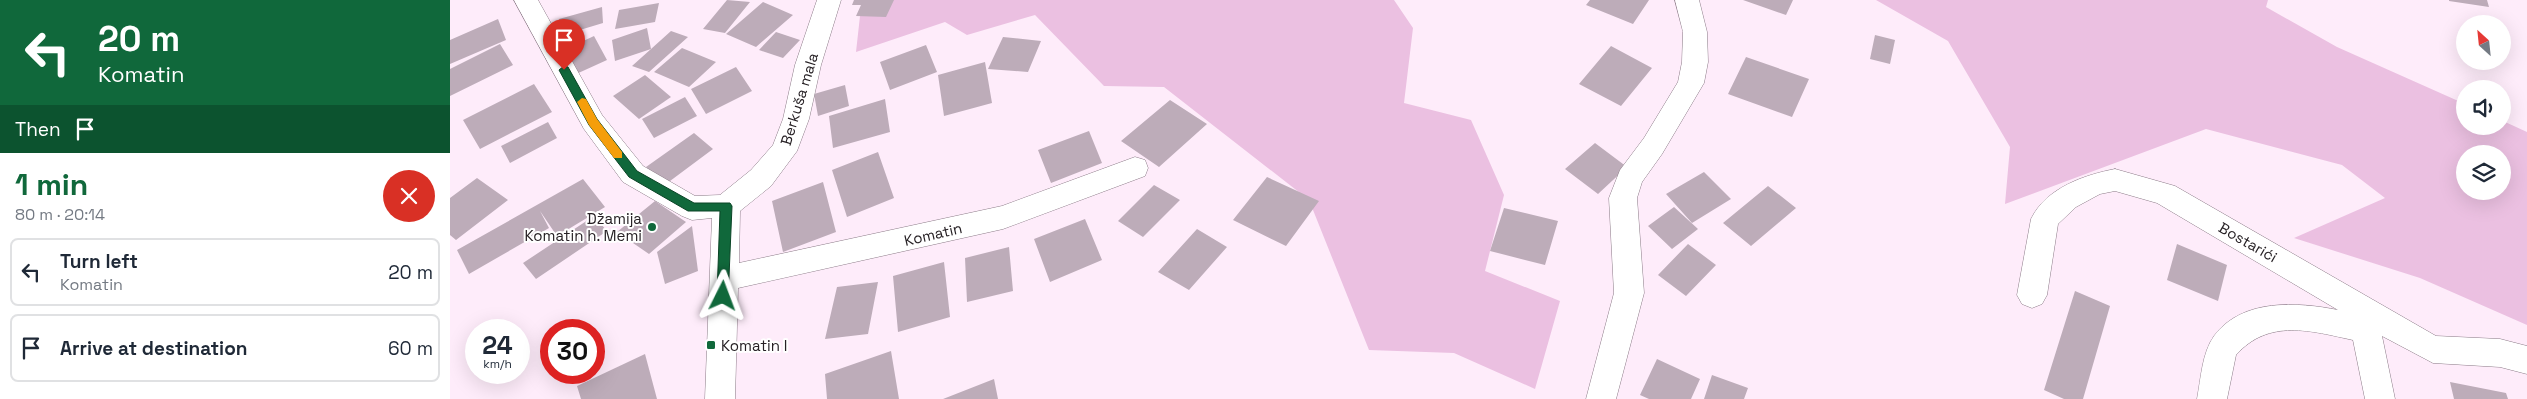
<!DOCTYPE html>
<meta charset="utf-8">
<style>
:root{--surface:#fff;--page:#f6f6f7;--text:#1f2937;--muted:#747a83;--line:#e0e1e3;--accent:#10683b}
body{margin:0;font-family:"Space Grotesk",sans-serif;background:var(--page);color:var(--text);height:100vh;display:flex;flex-direction:column;font-size:19px;white-space:nowrap}
*{box-sizing:border-box;margin:0}
p{font-size:16px;color:var(--muted)}
.icon{flex:none;width:28px;height:28px;fill:none;stroke:currentColor;stroke-width:2;stroke-linecap:round;stroke-linejoin:round}
.map{position:relative;flex:1;overflow:hidden}
.panel{display:flex;flex-direction:column;background:var(--surface);width:450px}
.panel>*{flex:none}
.hud{background:#10683b;color:#fff;overflow:hidden}
.needle{width:32px;rotate:333deg}
.controls{position:absolute;left:2006px;top:15px;display:grid;gap:10px}
.controls a{display:grid;place-items:center;width:55px;height:55px;border-radius:50%;background:var(--surface);box-shadow:0 5px 20px #0002;font-size:25px}
.speed{position:absolute;left:15px;top:319px;display:flex;gap:10px;font-size:25px;font-weight:700;text-align:center}
.speed>*{display:grid;place-content:center;width:65px;height:65px;border-radius:50%;background:var(--surface);box-shadow:0 5px 20px #0002;line-height:1}
.speed small{font-size:12px;font-weight:400}
.speed .limit{border:8px solid #d22;background:#fff;color:#111}
.pin{position:absolute;display:grid;place-items:center;width:42px;height:42px;color:#fff;margin:-51px -21px;border-radius:50% 50% 50% 0;rotate:-45deg;box-shadow:0 0 5px #0007}
.pin .icon{rotate:45deg}
.me{position:absolute;width:55px;margin:-28px;rotate:3deg;stroke-linejoin:round;filter:drop-shadow(0 0 4px #0008)}
.turn{display:flex;align-items:center;gap:18px;height:105px;padding:0 15px;font-size:22px}
.turn .icon{width:65px;height:65px;stroke-width:2.5}
.turn b{display:block;font-size:35px;line-height:42px}
.then{display:flex;align-items:center;height:48px;padding:0 15px;background:#0003;gap:10px;font-size:19px}
.round{display:grid;place-items:center;flex:none;width:52px;height:52px;border-radius:26px;background:var(--page)}
.summary{display:flex;align-items:center;justify-content:space-between;height:85px;padding:0 15px}
h1{font-size:30px;font-weight:600;line-height:38px;color:var(--accent)}
ul{padding:0;list-style:none}
li{display:flex;align-items:center;gap:15px;height:68px;margin:0 10px 8px;padding:0 5px;border:2px solid var(--line);border-radius:8px}
li div{flex:1}
li b{display:block;font-size:19px}
li em{font-style:normal}
main{display:flex;flex:1;min-height:0}
.map>svg:first-child{display:block}
.green{fill:#ebc0e1;fill-rule:evenodd}
.building{fill:#bdacb9}
.lines{fill:none;stroke-linecap:round;stroke-linejoin:round}
.minor-casing{stroke:#8b7b87;stroke-width:1}
.minor{fill:#fff;fill-rule:evenodd}
.route{fill:#10683b;stroke:#0a4426}
.slow{fill:#f59e0b}
.poi-dot{fill:#10683b;stroke:#fff;stroke-width:2}
.labels{text-anchor:middle;dominant-baseline:central;stroke-width:4;stroke-linejoin:round;paint-order:stroke}
.street-label{font-size:15px;fill:#262024;stroke:#fff}
.poi-label{font-size:15px;fill:#262024;stroke:#fff;text-anchor:end}
</style>
<main>
<section class="panel">
<div class="hud">
<div class="turn"><svg class="icon" aria-label="left" viewBox="0 0 24 24"><path d="M17 20v-9H6M10 6l-5 5 5 5"/></svg><div><b>20 m</b>Komatin</div></div>
<div class="then">Then<svg class="icon" aria-label="arrive" viewBox="0 0 24 24"><path d="M6 21V4h12l-3 4 3 4H6"/></svg></div>
</div>
<div class="summary"><div><h1>1 min</h1><p>80 m · 20:14</p></div><a class="round" style="background:#d93025;color:#fff"><svg class="icon" aria-label="close" viewBox="0 0 24 24"><path d="M6 6l12 12M18 6L6 18"/></svg></a></div>
<ul>
<li><svg class="icon" aria-label="left" viewBox="0 0 24 24"><path d="M17 20v-9H6M10 6l-5 5 5 5"/></svg><div><b>Turn left</b><p>Komatin</p></div><em>20 m</em></li>
<li><svg class="icon" aria-label="arrive" viewBox="0 0 24 24"><path d="M6 21V4h12l-3 4 3 4H6"/></svg><div><b>Arrive at destination</b></div><em>60 m</em></li>
</ul>
</section>
<div class="map">
<svg width="2077" height="399" viewBox="0 0 2077 399">
<rect width="100%" height="100%" fill="#feecfa"/>
<path class="green" d="M441,0H944L963,28L954,103L1021,120L1054,195L1035,271L1110,301L1085,389L1004,353L919,350L859,200L714,87L654,86L585,15L517,35L495,22L406,52L410,16Z
M1426,0H1818L1816,7L1887,47L2015,104V126H2052L2053,121L2077,132V325L1970,278L1844,238L1935,198L1892,165L1756,129L1555,204L1560,147L1498,41ZM2015,154H2052V191H2015Z"/>
<path class="building" d="M277,0L300,2L275,33L253,29Z
M404,0H444L436,17L406,16L411,5H402Z
M1140,0H1199L1183,24L1136,5Z
M1293,0H1343L1336,15Z
M1999,0H2037L2039,7L1999,1Z
M313,2L343,15L306,47L276,34Z
M209,3L205,22L165,29L169,10Z
M152,7L153,23L110,36L109,19Z
M48,19L56,40L0,64V40Z
M197,28L201,49L221,31L238,37L199,72L182,66L201,49L165,61L162,40Z
M326,32L350,40L333,58L309,50Z
M1425,35L1445,40L1440,64L1420,59Z
M144,36L157,60L124,75L112,51Z
M553,37L591,41L578,72L538,69Z
M50,44L63,65L0,96V69Z
M476,45L487,72L440,90L430,62Z
M1161,46L1202,68L1171,106L1129,84Z
M232,48L266,62L239,87L204,72Z
M1296,57L1359,79L1342,117L1278,94Z
M535,62L542,103L494,116L488,75Z
M286,67L302,91L256,114L241,89Z
M195,75L221,97L189,119L163,96Z
M84,84L102,112L30,149L13,120Z
M395,85L399,106L368,116L364,94Z
M235,97L247,116L204,138L192,119Z
M435,99L440,132L383,148L379,116Z
M720,100L757,124L709,167L671,141Z
M98,122L107,138L60,163L51,146Z
M639,131L652,163L601,183L588,150Z
M244,133L263,149L216,184L196,167Z
M1145,143L1177,167L1148,194L1115,169Z
M428,152L444,198L397,217L382,170Z
M1254,172L1281,199L1242,223L1216,194Z
M817,177L869,201L836,246L783,220Z
M27,178L58,200L6,240L0,235V198Z
M133,179L155,207L107,236L90,211L99,228L19,274L7,250Z
M373,182L386,232L333,252L322,201Z
M704,185L730,200L693,237L668,221Z
M1318,186L1346,208L1301,246L1273,223Z
M205,201L236,222L199,254L167,232Z
M1224,207L1248,229L1222,249L1198,226Z
M1054,208L1108,221L1095,265L1040,251Z
M144,216L157,231L86,279L73,263Z
M635,219L652,260L600,282L584,239Z
M242,226L248,271L215,284L207,252Z
M747,229L777,247L739,290L708,272Z
M1238,244L1266,265L1236,296L1208,275Z
M1727,244L1777,265L1768,301L1717,280Z
M559,247L563,291L517,302L515,258Z
M494,262L500,317L448,332L443,276Z
M428,282L418,334L375,339L387,287Z
M1625,291L1660,306L1633,399H1614L1594,390Z
M441,351L449,399H377L375,374Z
M195,354L207,399H131L127,386Z
M1207,359L1250,379L1241,399H1199L1190,395Z
M1262,375L1298,388L1294,399H1254Z
M544,379L548,399H493Z
M2000,382L2056,393L2058,399H2004Z"/>
<g class="lines">
<g class="minor-casing">
<path id="minor" d="M64,0H88L152,115L193,166L245,196L270,195L301,170L323,145L333,119L345,65L367,0H391L371,65L359,119L347,151L321,186L290,211L289,263L552,206L685,157L695,160L698,168L695,176L553,229L288,288L285,399H255L262,218L242,220L232,216L173,182L134,129Z
M1225,0H1249L1257,32L1258,62L1254,83L1212,154L1192,182L1187,198L1194,293L1166,399H1136L1164,293L1159,198L1170,170L1194,138L1228,82L1232,62L1233,32Z
M1665,169L1725,186L1986,336L2050,339L2077,346V374L2050,367L1983,363L1932,336L1945,399H1915L1903,340C1861,331 1819,318 1786,355L1777,399H1747C1751,378 1752,353 1764,336C1792,298 1848,302 1888,310L1707,203L1665,191L1650,194L1626,207L1608,224L1597,295L1592,304L1582,308L1572,304L1567,295L1581,219C1596,188 1634,175 1665,169Z"/>
</g>
<use href="#minor" class="minor"/>
</g>
<path class="route" d="M114,66L118,67L147,119L187,171L244,203H280L282,206L278,300H269L267,296L270,211H238L179,177L139,125L109,70Z"/>
<path class="slow" d="M132,98L136,99L147,119L172,152V158H164L139,125L127,102Z"/>
<g class="poi-dot">
<circle cx="202" cy="227" r="5"/>
<rect x="256" y="340" width="10" height="10" rx="2.5"/>
</g>
<g class="labels">
<g class="street-label">
<text transform="translate(349 99) rotate(-73)">Berkuša mala</text>
<text transform="translate(483 234) rotate(-13)">Komatin</text>
<text transform="translate(1798 242) rotate(30)">Bostarići</text>
</g>
<g class="poi-label">
<text x="192" y="218">Džamija<tspan x="192" dy="17">Komatin h. Memi</tspan></text>
<text x="271" y="345" text-anchor="start">Komatin I</text>
</g>
</g>
</svg>
<div class="controls">
<a><svg class="needle" viewBox="-14 -14 28 28"><path d="M0-13l5 13h-10z" fill="#e53935"/><path d="M0 13l5-13h-10z" fill="#747a83"/></svg></a>
<a><svg class="icon" aria-label="sound" viewBox="0 0 24 24"><path d="M4 9h4l5-4v14l-5-4H4zM17 9q2 3 0 6"/></svg></a>
<a><svg class="icon" aria-label="layers" viewBox="0 0 24 24"><path d="M12 4l9 5-9 5-9-5zM3 14l9 5 9-5"/></svg></a>
</div>
<div class="speed"><div>24<small>km/h</small></div><div class="limit">30</div></div>
<div class="pin" style="left:114px;top:70px;background:#d93025"><svg class="icon" aria-label="arrive" viewBox="0 0 24 24"><path d="M6 21V4h12l-3 4 3 4H6"/></svg></div>
<svg class="me" style="left:273px;top:296px" viewBox="-20 -20 40 40"><path d="M0-17L14 15 0 8-14 15z" fill="#10683b" stroke="#fff" stroke-width="4"/></svg>
</div>
</main>
